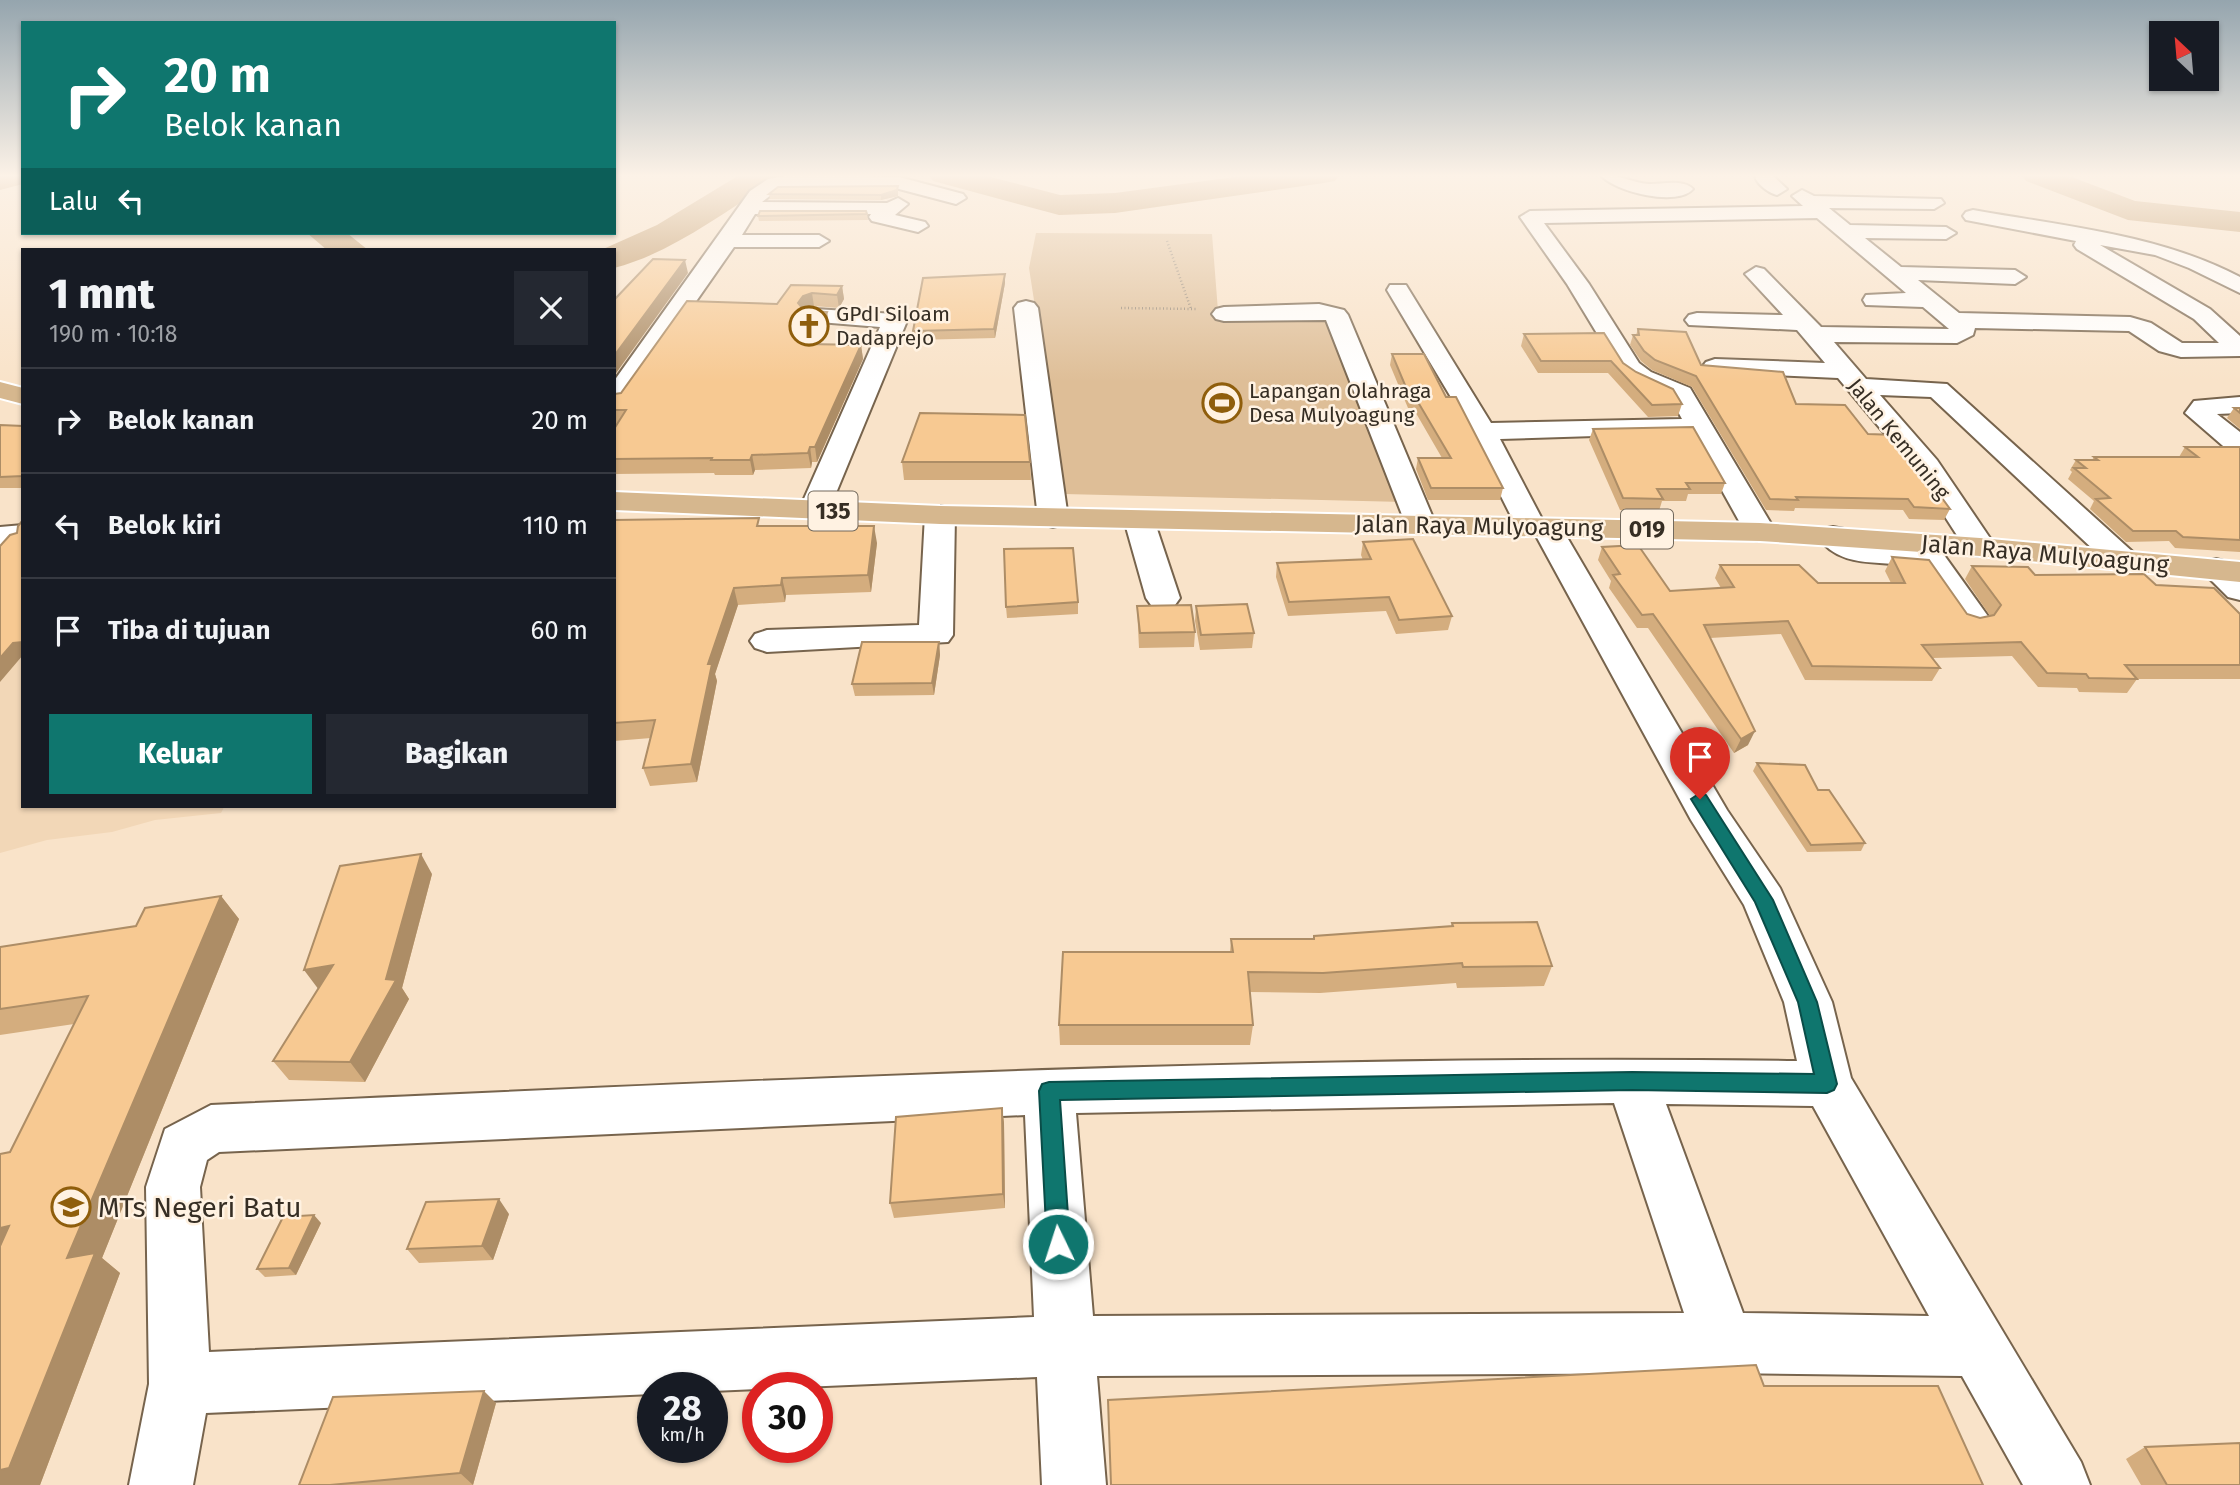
<!DOCTYPE html>
<html lang="id">
<meta charset="utf-8">
<style>
:root{--surface:#171b24;--page:#242831;--text:#f1f3f6;--muted:#9ea1a6;--line:#363941;--accent:#0f766e}
body{margin:0;font-family:"Fira Sans",sans-serif;background:var(--page);color:var(--text);height:100vh;display:flex;flex-direction:column;font-size:26px;white-space:nowrap}
*{box-sizing:border-box;margin:0}
p{font-size:23px;color:var(--muted)}
.icon{flex:none;width:38px;height:38px;fill:none;stroke:currentColor;stroke-width:2;stroke-linecap:round;stroke-linejoin:round}
.map{position:relative;flex:1;overflow:hidden}
.panel{position:absolute;left:21px;top:248px;width:595px;height:560px;display:flex;flex-direction:column;background:var(--surface);border-radius:0px;box-shadow:0 2px 5px #0004}
.panel>*{flex:none}
.banner{position:absolute;left:21px;top:21px;width:595px;height:214px;border-radius:0px;box-shadow:0 2px 5px #0004;background:#0f766e;color:#fff;overflow:hidden}
.needle{width:46px;rotate:334deg}
.controls{position:absolute;left:2149px;top:21px;display:grid;gap:14px}
.controls a{display:grid;place-items:center;width:70px;height:70px;border-radius:0px;background:var(--surface);box-shadow:0 2px 5px #0004;font-size:35px}
.speed{position:absolute;left:637px;top:1372px;display:flex;gap:14px;font-size:35px;font-weight:700;text-align:center}
.speed>*{display:grid;place-content:center;width:91px;height:91px;border-radius:50%;background:var(--surface);box-shadow:0 2px 5px #0004;line-height:1}
.speed small{font-size:18px;font-weight:400}
.speed .limit{border:10px solid #d22;background:#fff;color:#111}
.pin{position:absolute;display:grid;place-items:center;width:60px;height:60px;color:#fff;margin:-72px -30px;border-radius:50% 50% 50% 0;rotate:-45deg;box-shadow:0 0 7px #0007}
.pin .icon{rotate:45deg}
.me{position:absolute;width:77px;margin:-38px;rotate:356deg;stroke-linejoin:round;filter:drop-shadow(0 0 5px #0008)}
.turn{display:flex;align-items:center;gap:24px;height:147px;padding:0 28px;font-size:32px}
.turn .icon{width:91px;height:91px;stroke-width:2.5}
.turn b{display:block;font-size:49px;line-height:60px}
.then{display:flex;align-items:center;height:66px;padding:0 28px;background:#0003;gap:14px;font-size:26px}
.round{display:grid;place-items:center;flex:none;width:74px;height:74px;border-radius:0px;background:var(--page)}
.headline{display:flex;align-items:center;justify-content:space-between;height:119px;padding:0 28px}
h1{font-size:42px;font-weight:800;line-height:52px}
.action{display:flex;gap:14px;margin-top:auto;padding:14px 28px}
.action a{flex:1;height:80px;border-radius:0px;background:var(--accent);color:#fff;font-size:28px;font-weight:800;line-height:80px;text-align:center}
.action a+a{background:var(--page);color:var(--text)}
ul{padding:0;list-style:none}
li{display:flex;align-items:center;gap:21px;height:105px;padding:0 28px;border-top:2px solid var(--line)}
li div{flex:1}
li b{display:block;font-size:26px}
li em{font-style:normal}
.map>svg:first-child{display:block}
.built{fill:#f2d7b7}
.green{fill:#debe97}
.lines{fill:none;stroke-linecap:round;stroke-linejoin:round}
.river{fill:#b98e58;fill-rule:evenodd}
.minor-casing{stroke:#77644d;stroke-width:4}
.major-casing{stroke:#fff;stroke-width:4}
.path{stroke:#918371;stroke-width:2.5;stroke-dasharray:1 2.5;stroke-linecap:butt}
.minor{fill:#fff;fill-rule:evenodd}
.major{fill:#d6b78e;fill-rule:evenodd}
.wall{fill:#d4ad7e}
.shaded-wall{fill:#ad8d66}
.building{fill:#f7c992;stroke:#ad8d66;stroke-width:2}
.route{fill:#0f766e;stroke:#0a4d48;stroke-width:2}
.labels{text-anchor:middle;dominant-baseline:central;stroke-width:5;stroke-linejoin:round;paint-order:stroke}
.far-poi-label{font-size:21px;fill:#362e24;stroke:#fff2e2;text-anchor:start}
.far-street-label{font-size:21px;fill:#362e24;stroke:#fff2e2}
.shield{fill:#fff2e2;stroke:#72695d;stroke-width:2}
.shield-label{font-size:23px;font-weight:bold;fill:#362e24}
.street-label{font-size:24px;fill:#362e24;stroke:#fff2e2}
.near-poi-label{font-size:28px;fill:#362e24;stroke:#fff2e2;text-anchor:start}
</style>
<div class="map">
<svg width="2240" height="1485" viewBox="0 0 2240 1485">
<rect width="100%" height="100%" fill="#f9e3c9"/>
<path class="built" d="M23,627V807H224L221,813L155,820L112,832L47,840L0,853V638Z"/>
<path class="green" d="M1036,233L1212,234L1218,311L1210,312L1217,315L1331,316L1404,502L1064,494L1029,268Z"/>
<g class="lines">
<path class="river" d="M0,174H23V184L0,190Z
M741,174H779L774,181C724,212 672,253 614,268V250H601L657,225Z
M928,174H979L1060,195L1115,193L1257,174H1340L1335,181L1324,183L1115,213L1059,215L933,181Z
M2021,174H2064L2135,201L2240,212V232L2128,220L2026,181Z
M307,233H347L368,250H327Z"/>
<g class="minor-casing">
<path id="minor" d="M796,174L899,177L963,194L966,198L956,204L899,189L796,186L780,188L762,202L887,203L898,198L908,204L895,215L925,222L928,226L918,232L872,221L869,217L871,214H755L742,235H819L829,241L819,247H734L623,406L614,408V381L750,191L768,179Z
M1600,174C1618,173 1631,183 1649,184C1662,184 1684,179 1693,189C1678,207 1613,192 1600,174Z
M1755,174H1771L1787,189L1777,195C1768,193 1754,182 1755,174Z
M1802,190L1814,196L1941,199L1944,203L1934,209L1829,208L1850,225L1946,227L1956,233L1946,239L1865,238L1901,267L2015,270L2026,277L2015,284L1918,280L1959,313L2130,317L2151,323L2182,343H2219L2194,319L2077,249L2074,245L2076,241L1966,220L1963,216L1966,212L1973,210C2063,226 2158,234 2240,277V293L2189,268L2155,255L2100,245L2210,309L2240,336V356L2181,357L2159,351L2129,331L1975,328L1973,335L1957,343L1834,342L1866,379L1947,384L2135,554L2140,561L2135,568L2124,571L2113,568L1931,397L1880,395L1937,460L1996,547L1991,554L1980,556L1969,554L1915,470L1838,378L1706,372L1702,367L1706,362L1715,359L1825,363L1797,330L1689,325L1685,320L1689,315L1697,313L1783,315L1745,274L1756,267L1764,269L1821,327L1949,329L1923,307L1866,305L1863,300L1866,295L1906,293L1817,218L1544,223L1589,284L1639,363L1651,372L1690,388L1776,532L1771,539L1760,541L1749,539L1690,433L1500,439L1542,519L1557,520L1561,527L1727,810L1780,888L1832,1002L1851,1078L2081,1462L2090,1485H2023L1962,1376L1724,1373L1097,1376L1106,1485H1042L1037,1377L712,1391V1388H653V1394L206,1413L193,1485H129L149,1384L146,1187L165,1129L211,1105C739,1082 1268,1053 1797,1061L1784,1002L1744,905L1691,820L1535,534L1520,533L1516,526L1452,399L1387,290L1390,285H1406L1491,423L1682,419L1671,399L1633,382L1621,373L1567,284L1520,217L1530,211L1803,206L1792,196ZM1614,1103L1684,1313L1093,1316L1076,1113ZM1666,1104L1813,1106L1929,1316L1743,1313ZM1025,1115L1034,1317L209,1352L200,1187L207,1160L219,1152Z
M1026,301L1034,303L1038,308L1068,518L1064,524L1053,527L1042,524L1038,518L1014,308L1018,303Z
M1319,304L1344,310L1348,315L1436,525L1432,532L1421,534L1410,532L1406,525L1326,320L1224,321L1216,319L1212,314L1216,309L1224,307Z
M815,309L895,314L903,316L907,321L829,510L825,516L814,519L803,516L799,510L880,327L807,321L803,316L807,311Z
M2240,397V413L2217,414L2240,432V454L2230,452L2185,413L2194,401Z
M940,506L951,509L955,515L953,635L948,642L767,652L755,648L750,641L755,634L767,630L919,625L925,515L929,509Z
M1139,511L1150,513L1154,520L1180,598L1175,605L1163,608L1151,605L1146,598L1124,520L1128,513Z
M23,525V543L0,545V527Z
M1833,527L1844,529L1864,544L1923,548L1944,555L1990,619L1985,626L1973,629L1961,626L1922,569C1885,557 1843,573 1817,536L1822,529Z
M2216,559L2227,562L2240,573V600L2228,597L2200,569L2205,562Z"/>
</g>
<g class="major-casing">
<path id="major" d="M0,382L23,388V404L0,398Z
M614,492L940,506L1760,523L1980,538L2240,562V582L1980,556L1760,541L940,524L614,510Z"/>
</g>
<path class="path" d="M1167,241L1191,309
M1121,308L1196,309"/>
<use href="#minor" class="minor"/>
<use href="#major" class="major"/>
</g>
<path class="wall" d="M898,192V196L881,200L770,199L769,194Z
M867,214L868,220L759,221L758,216Z
M1005,274V283L995,338L914,340L913,331Z
M791,285L842,286L844,299L839,308L814,306L804,310L827,312L829,325L819,344L861,345L863,359L817,462H812L811,468L755,470L753,475H715L714,473L614,474V429L617,424H614V394L621,393L777,304Z
M1638,329L1701,365L1868,434L1950,509L1944,520L1909,519L1903,510L1795,508L1794,511L1766,510L1692,387L1652,370L1641,361L1630,345L1633,335H1636Z
M1524,334L1623,363L1682,404L1678,416L1648,417L1608,373H1538L1521,346Z
M1392,354L1446,397L1503,488L1500,500H1428L1416,469L1418,458H1442L1413,408H1408L1390,365Z
M2234,408H2240V429L2227,418Z
M0,425L23,426V488H0Z
M1593,429L1725,483L1721,494H1688L1686,501H1662L1659,511L1620,510L1589,440Z
M2185,447H2240V552L2175,548L2169,541L2126,542L2090,509L2094,501L2068,479L2072,472L2070,470L2076,460H2092L2094,457H2179Z
M902,462H1030L1031,480H904Z
M614,520L761,526L877,543L871,592L786,595L785,602L738,605L715,674L717,681L697,782L650,786L643,768L651,738L614,741Z
M1363,542L1452,616L1448,630L1396,634L1386,611L1288,616L1276,577L1277,563L1363,560L1361,555Z
M1602,547L1670,591L1721,588L1715,578L1720,565L1818,583H1891L1885,571L1892,557L1967,614L1980,618L1990,616L1965,579L1972,566L2035,575L2156,585L2240,614V679H2137L2127,693L2079,692L2077,688L2038,687L2012,656L1933,658L1940,668L1932,681L1805,680L1781,634L1710,638L1748,745L1734,753L1648,628H1637L1609,588L1611,581L1598,560Z
M1078,602V614L1007,618L1006,607Z
M1137,606L1195,632L1194,647L1139,648Z
M1196,606L1254,633L1252,648L1200,650L1195,621Z
M939,642L940,655L934,695L855,696L852,684Z
M1757,763L1818,790L1865,843L1861,851L1807,852L1753,771Z
M432,874L402,988L409,999L365,1082L289,1080L273,1061Z
M221,896L239,919L102,1258L120,1273L40,1485H0L10,1152L74,1024L0,1035V947L136,926Z
M1452,923L1552,966L1544,986L1457,988L1456,983L1320,993L1250,992L1253,1025L1250,1045H1060L1059,1025L1230,952L1231,939H1313L1314,936L1451,926Z
M1002,1108L1004,1123L1005,1208L894,1218L890,1203Z
M509,1214L493,1260L419,1263L407,1249Z
M321,1223L296,1275L265,1277L257,1269Z
M496,1403L473,1485H299Z
M2145,1447L2240,1485H2141L2126,1459Z"/>
<path class="shaded-wall" d="M898,186V196L881,200V195Z
M685,260L688,273L614,376V356Z
M1005,274V283L995,338L994,329Z
M842,286L844,299L839,308L837,295Z
M812,293L814,306L805,309L800,316L798,303L803,296Z
M827,312L829,325L812,358L809,344Z
M861,345L863,359L817,462L815,447Z
M810,447L812,462L811,468L808,453Z
M752,455L755,470L753,475L750,460Z
M874,526L877,543L871,592L868,575Z
M782,578L786,595L785,602L781,585Z
M734,588L738,605L715,674L717,681L697,782L691,764L708,664Z
M23,642V655L0,682V658L13,643Z
M939,642L940,655L934,695L932,683Z
M1755,731L1748,745L1734,753L1741,739Z
M421,854L432,874L402,988L409,999L365,1082L350,1062L386,979Z
M221,896L239,919L102,1258L120,1273L40,1485H0V1470L67,1258Z
M333,965L319,990L304,970Z
M1002,1108L1004,1123L1005,1208L1003,1194Z
M499,1199L509,1214L493,1260L482,1246Z
M314,1215L321,1223L296,1275L289,1268Z
M9,1226L0,1254V1228Z
M484,1391L496,1403L473,1485L460,1473Z"/>
<path class="building" d="M898,186L897,190L881,195L769,194L778,187Z
M760,211H866L867,214L758,216Z
M653,259L685,260L614,356V300Z
M1005,274L994,329L913,331L923,278Z
M791,285L842,286L837,295L812,293L803,296L798,303L804,310L827,312L809,344L861,345L815,447H810L808,453L752,455L750,460H711L712,458L614,459V429L626,410H614V394L621,393L687,301L777,304Z
M1638,329L1686,332L1701,365L1783,372L1796,404L1845,405L1868,434L1896,435L1950,509L1914,507L1908,499L1796,497L1798,500L1770,499L1696,376L1655,360L1644,351L1633,335H1639Z
M1604,333L1623,363L1636,372L1673,389L1682,404L1652,405L1611,361H1541L1524,334Z
M1392,354H1424L1446,397H1456L1503,488H1431L1418,458H1451L1415,397H1410Z
M2234,408H2240V413Z
M920,413L1025,415L1030,462H902Z
M0,425L23,426V476L0,477Z
M1693,427L1725,483H1686L1690,489H1657L1663,499L1623,498L1593,429Z
M2185,447H2240V540L2183,537L2176,531H2133L2096,499L2110,498L2074,468H2086L2076,460H2098L2094,457H2198Z
M759,518L757,526H874L868,575L782,578L781,585L734,588L708,664H712L691,764L643,768L655,720L614,723V520Z
M23,520V642L13,643L0,658V546L10,535L17,533L18,526Z
M1413,539L1452,616L1399,620L1389,597L1289,602L1277,563L1371,559L1363,542Z
M1638,545L1670,591L1734,587L1720,565H1799L1818,583H1905L1892,557L1929,560L1967,614L1980,618L1994,615L2001,605L1972,566L2028,567L2035,575L2144,574L2156,585L2214,588L2240,614V665H2125L2137,679L2089,678L2086,674L2047,673L2021,642L1922,645L1940,668L1812,666L1788,621L1704,625L1755,731L1741,739L1653,614L1642,615L1613,575L1620,574L1602,547Z
M1073,548L1078,602L1006,607L1004,549Z
M1247,604L1254,633L1201,635L1196,606Z
M1191,605L1195,632L1140,633L1137,606Z
M862,642H939L932,683L852,684Z
M1757,763L1805,765L1818,790H1829L1865,843L1811,845Z
M421,854L386,979L396,980L350,1062L273,1061L333,965L304,970L340,866Z
M221,896L67,1258L95,1253L9,1468L0,1470V1246L9,1226L0,1228V1154L10,1152L88,996L0,1009V947L136,926L145,908Z
M1537,922L1552,966L1463,967L1462,963L1323,973L1248,972L1253,1025H1059L1063,952H1233L1231,939H1314V936L1453,926L1452,923Z
M1002,1108L1003,1194L890,1203L896,1117Z
M499,1199L482,1246L407,1249L426,1202Z
M314,1215L289,1268L257,1269L283,1217Z
M1756,1365L1764,1386H1938L1983,1485H1111L1108,1400Z
M484,1391L460,1473L330,1485H299L333,1397Z
M2240,1443V1485H2167L2145,1447Z"/>
<linearGradient id="sky" x2="0" y2="1"><stop stop-color="#95a5ae"/><stop offset="0.46" stop-color="#fcf2e7"/><stop offset="1" stop-color="#fcf2e7" stop-opacity="0"/></linearGradient>
<rect width="2240" height="382" fill="url(#sky)"/>
<path class="route" d="M1700,793L1706,795L1773,900L1817,1002L1837,1084L1834,1090L1827,1093L1632,1090L1060,1100L1070,1244L1067,1252L1058,1255L1050,1252L1047,1244L1039,1091L1042,1084L1049,1082L1632,1072L1814,1074L1798,1002L1755,902L1691,799Z"/>
<defs>
<g id="church-ring" transform="scale(2.0125)"><circle r="9.5" fill="#fff2e2" stroke="#8f5e0c" stroke-width="1.5"/><path d="M-1.2-6h2.4v3.5h3.3v2.4h-3.3V6h-2.4V-.1h-3.3v-2.4h3.3Z" fill="#8f5e0c"/></g>
<g id="stadium-ring" transform="scale(2.0125)"><circle r="9.5" fill="#fff2e2" stroke="#8f5e0c" stroke-width="1.5"/><path d="M0-5a6.5 5 0 1 0 0 10a6.5 5 0 1 0 0-10ZM-3.5-1.8h7v3.6h-7Z" fill="#8f5e0c"/></g>
<g id="school-ring" transform="scale(2.0125)"><circle r="9.5" fill="#fff2e2" stroke="#8f5e0c" stroke-width="1.5"/><path d="M0-5L7-2L0 1L-7-2ZM-4 1L0 2.5L4 1V4Q0 6-4 4Z" fill="#8f5e0c"/></g>
</defs>
<g fill-rule="evenodd">
<use href="#church-ring" x="809" y="326"/>
<use href="#stadium-ring" x="1222" y="403"/>
<use href="#school-ring" x="71" y="1207"/>
</g>
<g class="labels">
<g class="far-poi-label">
<text x="836" y="314">GPdI Siloam<tspan x="836" dy="24">Dadaprejo</tspan></text>
<text x="1249" y="391">Lapangan Olahraga<tspan x="1249" dy="24">Desa Mulyoagung</tspan></text>
</g>
<g class="far-street-label">
<text transform="translate(1899 439) rotate(51)">Jalan Kemuning</text>
</g>
<g class="shield">
<rect x="808.5" y="491.5" width="49" height="39" rx="5"/>
<rect x="1621" y="509.5" width="52" height="39" rx="5"/>
</g>
<g class="shield-label">
<text x="833" y="511">135</text>
<text x="1647" y="529">019</text>
</g>
<g class="street-label">
<text transform="translate(1479 526) rotate(1)">Jalan Raya Mulyoagung</text>
<text transform="translate(2045 554) rotate(5)">Jalan Raya Mulyoagung</text>
</g>
<g class="near-poi-label">
<text x="98" y="1207">MTs Negeri Batu</text>
</g>
</g>
</svg>
<div class="controls">
<a><svg class="needle" viewBox="-14 -14 28 28"><path d="M0-13l5 13h-10z" fill="#e53935"/><path d="M0 13l5-13h-10z" fill="#9ea1a6"/></svg></a>
</div>
<div class="speed"><div>28<small>km/h</small></div><div class="limit">30</div></div>
<div class="pin" style="left:1700px;top:799px;background:#d93025"><svg class="icon" aria-label="arrive" viewBox="0 0 24 24"><path d="M6 21V4h12l-3 4 3 4H6"/></svg></div>
<svg class="me" style="left:1058px;top:1244px" viewBox="-20 -20 40 40"><circle r="17" fill="#0f766e" stroke="#fff" stroke-width="3"/><path d="M0-11L8 9 0 5-8 9z" fill="#fff"/></svg>
<div class="banner">
<div class="turn"><svg class="icon" aria-label="right" viewBox="0 0 24 24"><path d="M7 20v-9h11M14 6l5 5-5 5"/></svg><div><b>20 m</b>Belok kanan</div></div>
<div class="then">Lalu<svg class="icon" aria-label="left" viewBox="0 0 24 24"><path d="M17 20v-9H6M10 6l-5 5 5 5"/></svg></div>
</div>
<section class="panel">
<div class="headline"><div><h1>1 mnt</h1><p>190 m · 10:18</p></div><a class="round"><svg class="icon" aria-label="close" viewBox="0 0 24 24"><path d="M6 6l12 12M18 6L6 18"/></svg></a></div>
<ul>
<li><svg class="icon" aria-label="right" viewBox="0 0 24 24"><path d="M7 20v-9h11M14 6l5 5-5 5"/></svg><div><b>Belok kanan</b></div><em>20 m</em></li>
<li><svg class="icon" aria-label="left" viewBox="0 0 24 24"><path d="M17 20v-9H6M10 6l-5 5 5 5"/></svg><div><b>Belok kiri</b></div><em>110 m</em></li>
<li><svg class="icon" aria-label="arrive" viewBox="0 0 24 24"><path d="M6 21V4h12l-3 4 3 4H6"/></svg><div><b>Tiba di tujuan</b></div><em>60 m</em></li>
</ul>
<div class="action"><a>Keluar</a><a>Bagikan</a></div>
</section>
</div>
